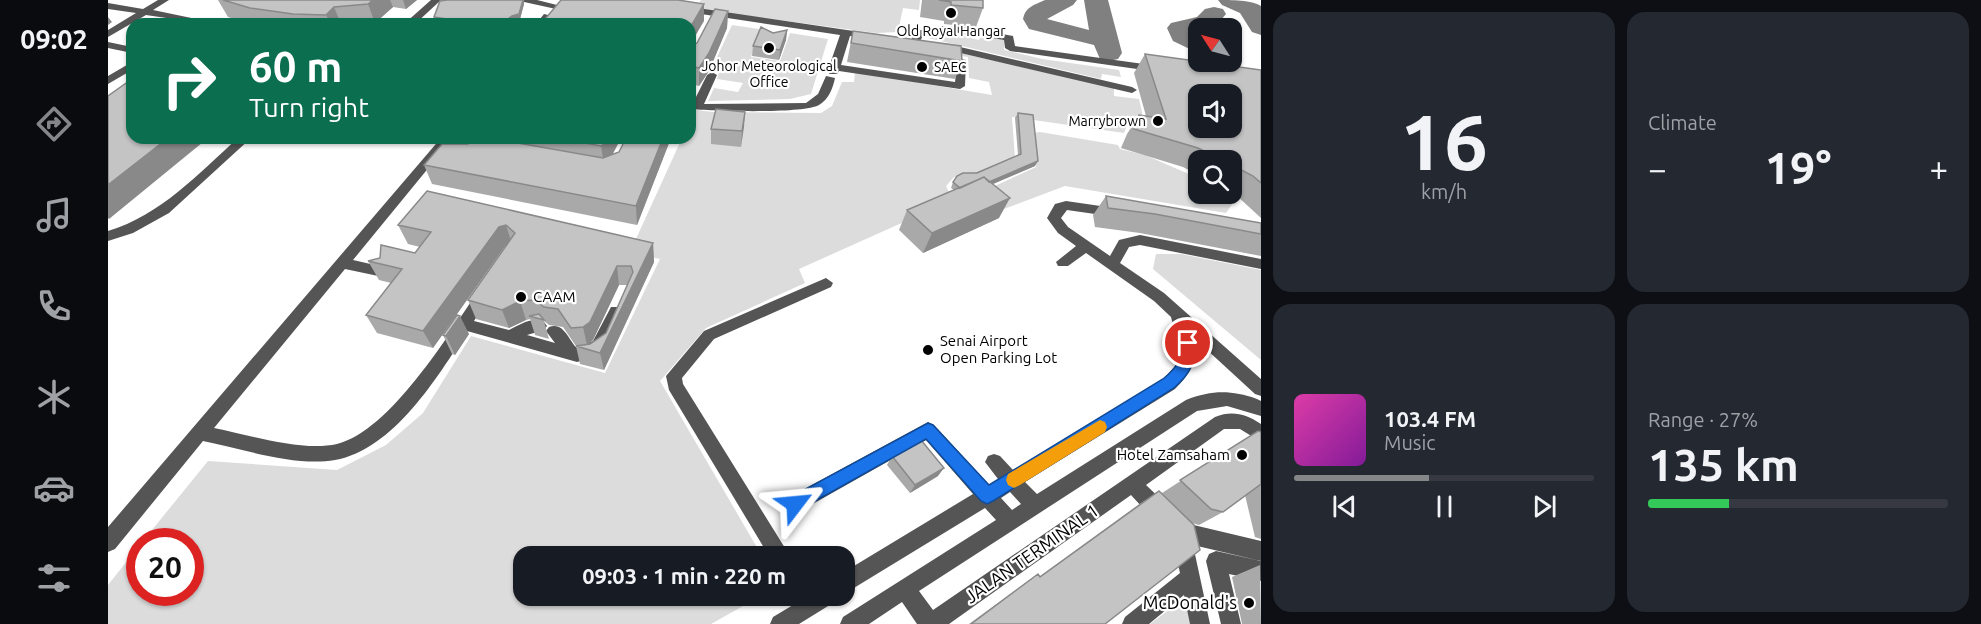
<!DOCTYPE html>
<html lang="en">
<head>
<meta charset="utf-8">
<style>
  body { margin:0; font-family:Ubuntu,sans-serif; background:#242831; color:#f1f3f6; height:100vh; display:flex; flex-direction:column; font-size:22px; white-space:nowrap }
  * { box-sizing:border-box; margin:0 }
  p { font-size:20px; color:#9ea1a6 }
  .icon { flex:none; width:33px; height:33px; fill:none; stroke:currentColor; stroke-width:2; stroke-linecap:round; stroke-linejoin:round }
  .map { position:relative; flex:1; overflow:hidden }
  .drawer { display:flex; flex-direction:column; gap:12px; padding:12px; background:#0d0f14; width:720px }
  .drawer>* { flex:none }
  .banner { position:absolute; left:18px; top:18px; width:570px; height:126px; border-radius:18px; box-shadow:0 2px 4px #0004; background:#0b6e4f; color:#fff; overflow:hidden }
  .needle { width:39px; rotate:306deg }
  .controls { position:absolute; left:1080px; top:18px; display:grid; gap:12px }
  .controls a { display:grid; place-items:center; width:54px; height:54px; border-radius:12px; background:#171b24; box-shadow:0 2px 4px #0004; font-size:30px }
  .speed { position:absolute; left:18px; top:528px; display:flex; gap:12px; font-size:30px; font-weight:700; text-align:center }
  .speed>* { display:grid; place-content:center; width:78px; height:78px; border-radius:50%; background:#171b24; box-shadow:0 2px 4px #0004; line-height:1 }
  .speed .limit { border:9px solid #d22; background:#fff; color:#111 }
  .pin { position:absolute; display:grid; place-items:center; width:51px; height:51px; color:#fff; margin:-26px; border:3px solid #fff; border-radius:50%; box-shadow:0 2px 6px #0007 }
  .me { position:absolute; width:66px; margin:-33px; rotate:61deg; stroke-linejoin:round; filter:drop-shadow(0 0 4px #0008) }
  .turn { display:flex; align-items:center; gap:21px; height:126px; padding:0 24px; font-size:27px }
  .turn .icon { width:78px; height:78px; stroke-width:2.5 }
  .turn b { display:block; font-size:42px; line-height:51px }
  .big { font-size:45px; font-weight:700; line-height:1.1 }
  .drawer .widget { flex:1; display:flex; flex-direction:column; justify-content:center; gap:9px; min-width:0; padding:0 21px; border-radius:18px; background:#242831 }
  .drawer .dial { align-items:center; gap:0 }
  .dial b { font-size:78px; line-height:1 }
  .song { display:flex; align-items:center; gap:18px }
  .cover { width:72px; height:72px; border-radius:9px; background:linear-gradient(135deg,hsl(320 70% 55%),hsl(290 70% 35%)) }
  .played { height:6px; border-radius:3px; background:linear-gradient(90deg,#858687 45%,#363941 45%) }
  .keys { display:flex; justify-content:space-around; direction:ltr }
  .heat { display:flex; justify-content:space-between; align-items:center; font-size:33px; direction:ltr }
  .charge { height:9px; border-radius:4px; background:linear-gradient(90deg,#34c759 27%,#363941 0) }
  .drawer .tiles { flex:1; display:grid; gap:12px; grid-template-columns:repeat(2,1fr) }
  .trip { position:absolute; left:405px; top:546px; width:342px; height:60px; border-radius:18px; background:#171b24; box-shadow:0 2px 4px #0004; font-weight:700; line-height:60px; text-align:center }
  main { display:flex; flex:1; min-height:0 }
  .menu { display:flex; flex-direction:column; width:108px; justify-content:space-around; align-items:center; background:#090b0e; color:#9ea1a6 }
  .menu .icon { width:42px; height:42px }
  .menu .active { color:#858687 }
  .menu b { font-size:27px; color:#f1f3f6 }
  .map>svg:first-child { display:block }
  .green { fill:#dcdcdc }
  .lines { fill:none; stroke-linecap:round; stroke-linejoin:round }
  .taxiway { fill:#808080; fill-rule:evenodd }
  .minor { fill:#555; fill-rule:evenodd }
  .wall { fill:#a9a9a9; fill-rule:evenodd }
  .shaded-wall { fill:#898989 }
  .building { fill:#c4c4c4; stroke:#898989; stroke-width:1.5; fill-rule:evenodd }
  .route { fill:#1a73e8; stroke:#114b97; stroke-width:1.5 }
  .slow { fill:#f59e0b }
  .poi-dot { fill:#000; stroke:#fff; stroke-width:2 }
  .labels { text-anchor:middle; stroke-width:4.5; stroke-linejoin:round; paint-order:stroke }
  .far-poi-label { font-size:14px; fill:#000; stroke:#fff }
  .poi-label { font-size:15px; fill:#000; stroke:#fff; text-anchor:start }
  .near-street-label { font-size:18px; fill:#000; stroke:#fff }
  .near-poi-label { font-size:18px; fill:#000; stroke:#fff; text-anchor:end }
</style>
</head>
<body>
<main>
<nav class="menu">
<b>09:02</b>
<svg class="icon active" aria-label="directions" viewBox="0 0 24 24"><path d="M12 3l9 9-9 9-9-9zM9 14v-3h6M13 9l2 2-2 2"/></svg>
<svg class="icon" aria-label="music" viewBox="0 0 24 24"><path d="M9 18V5l10-2v13"/><circle cx="6" cy="18" r="3"/><circle cx="16" cy="16" r="3"/></svg>
<svg class="icon" aria-label="phone" viewBox="0 0 24 24"><path d="M5 4h4l2 5-3 2q2 4 5 5l2-3 5 2v4C11 20 4 13 5 4z"/></svg>
<svg class="icon" aria-label="climate" viewBox="0 0 24 24"><path d="M12 3v18M4 7l16 10M4 17L20 7"/></svg>
<svg class="icon" aria-label="car" viewBox="0 0 24 24"><path d="M5 17H2v-5l4-1 3-4h7l3 4 3 1v5h-3M9 17h6M6 11h13"/><circle cx="7" cy="17" r="2"/><circle cx="17" cy="17" r="2"/></svg>
<svg class="icon" aria-label="filters" viewBox="0 0 24 24"><path d="M4 7h16M4 17h16"/><circle cx="9" cy="7" r="2"/><circle cx="15" cy="17" r="2"/></svg>
</nav>
<div class="map">
<svg width="1153" height="624" viewBox="0 0 1153 624">
  <rect width="100%" height="100%" fill="#fff"/>
  <path class="green" d="M593,0H812L811,10L795,8L790,32L768,33L588,9Z
    M624,25L658,30L651,36L643,57L672,61L682,33L720,39L703,94L682,99L600,101L606,88L630,92L635,83L609,79L611,72L603,70Z
    M830,31L863,35V38L871,40L872,36L896,39V50L934,59L1011,70L1013,77L994,74L993,79L820,38L821,34Z
    M826,47L1006,88V96L1031,99L1036,121L1021,119L1016,133L904,117L907,158L866,176L846,177L838,186L845,200L691,269L697,283L598,328L552,381L654,556H416V596H653L603,624H0V585L31,546L32,592H82V542L35,541L100,461L229,470L278,445L315,413L363,336L497,373L552,259L522,252L574,138H582V109L604,112L713,113L724,106L734,82H746L747,72L884,95L881,82L861,78L860,57L826,52Z
    M932,132L1010,145L1012,149L1037,155L1090,178V194H1117L1127,200L1118,213L957,186L896,209L874,192L928,167L926,133Z
    M1048,254H1073L1153,270V360L1045,269Z
    M1078,597L1083,624H1042Z"/>
  <g class="lines">
    <path class="taxiway" d="M937,0H969L965,5L939,19L981,30L976,0H1000L1014,53L1010,59L1001,61L992,59L986,45L921,29L915,19C917,7 926,5 937,0Z
      M1110,0C1123,0 1144,0 1153,6V35L1144,32L1132,13L1114,5Z
      M1106,7L1115,9L1118,14L1106,28H1090V32L1087,33L1090,35V53L1065,41L1059,28L1063,23L1089,17L1097,9Z"/>
    <path class="minor" d="M50,0H61L45,10L93,20L88,24H77L79,21L38,15L0,37V30L28,13L0,9V3L35,9Z
      M323,0H333L307,24H296Z
      M407,0H429L453,6L448,9Z
      M576,6L766,34L768,36L763,39L742,36L733,65L847,82L849,64L829,60L828,58L833,55L858,60L857,86L852,89L731,71L729,74H721V67L732,35L573,11V7Z
      M436,14L444,16L438,24H428Z
      M833,26L856,27L905,36L907,46L1050,66L1055,69L1050,72L902,51L897,48L896,40C870,36 842,28 815,35L811,44L802,42L808,31Z
      M0,42L24,47V53L0,48Z
      M835,43L1024,87L1029,90L1024,93L831,48V44Z
      M24,62V70L0,84V76Z
      M604,72L609,75L596,104L698,103L710,94L718,76L727,78C725,88 721,99 711,105C695,114 604,111 582,109V103H585L599,75Z
      M130,138H143L61,213L25,233L0,241V231C53,215 90,174 130,138Z
      M333,138H345L245,260L280,268L282,272L280,276L275,277L237,269L106,428C142,435 194,452 229,444C282,431 341,334 370,291L375,289L382,295L366,321L401,330C413,324 423,317 436,322L439,326L436,330L419,335L447,343L438,331L441,327C456,321 461,341 469,348L485,341L503,307H513L515,311C504,338 501,355 469,362L359,331C330,377 285,450 227,460C187,467 135,449 95,441L7,549L0,552V527Z
      M958,201L1013,209L1015,212L1008,217L959,210L953,218L960,227L1002,256L1011,240L1032,235L1153,259V269L1032,245L1021,247L1012,263L1056,293L1153,379V396L1147,394L1085,337C1091,359 1082,374 1067,389L917,482L929,494L1078,400C1104,390 1123,390 1149,399L1153,401V416L1119,406L1089,411L811,591L825,610L1107,417C1124,410 1138,414 1153,424V442L1132,429H1116L1038,485L1059,505L1061,512L1059,519L1052,521L1045,519L1023,495L841,624H809L794,602L761,624H732L735,617L888,520L877,508L736,594V572L865,494L818,440L694,510L687,513L680,510L678,504L680,498L820,422L826,425L881,485L890,479L877,462L880,456L886,454L892,456L905,470L1055,379L1069,364L1072,352L1063,317L1046,301L978,253L960,266H950L948,262L968,246L950,233L939,218L947,204ZM902,492L913,504L904,510L893,498Z
      M718,278L725,283L723,287L606,339L574,378L575,384L682,556H661L561,390L558,376L596,331Z
      M1073,522L1153,541V561L1085,545L1102,624H1082L1076,595L1041,624H1014L1017,617L1072,573L1063,532L1066,525Z
      M1108,551L1153,561V581L1121,574L1133,624H1113L1098,561L1101,554Z
      M700,596H728L725,603L691,624H662L665,617Z"/>
  </g>
  <path class="wall" d="M110,0H309L298,9L285,7L267,23L252,24H143L120,17Z
    M416,0V4L412,19L405,21L401,24H340L327,22L326,17Z
    M814,0H875V8L868,27L836,24V21L812,17Z
    M620,11L619,28L601,71L591,86L582,84V47L589,43Z
    M679,30L678,40L671,60L644,56L645,46L665,33Z
    M745,31L854,61L847,79L739,62Z
    M1037,54L1153,70V218L1128,195L1124,193V160H1090V175L1075,167L1013,148L1019,134L1031,115L1038,116L1026,73Z
    M637,112L633,147L603,144V129Z
    M910,113L927,166L885,184L891,218L815,253L791,230L799,210L846,190L843,188L845,182L910,155L907,118Z
    M347,138H371L368,142L380,139L379,138H513L505,154L511,152L518,138H563L529,225L324,184L316,165L349,144Z
    M319,191L545,243L546,262L496,370L472,364L468,346L478,345L468,346L455,327L441,325L436,321L441,339L427,335L422,319L418,320L401,328L368,319L360,300L399,245L397,246L325,348L269,333L258,315L283,283L271,280L260,261L307,253L312,247L300,244L290,225ZM511,285H520L498,333L482,344L479,345L485,340Z
    M998,196L1153,223V256L1032,233L987,227L985,215Z
    M361,334L347,355L344,354L335,335Z
    M1150,431L1153,432V539L1147,537L1137,495L1115,512L1091,525L1084,523L997,624H861L913,586L930,574L932,576L1030,505L1051,491L1054,493Z
    M784,456L830,476L802,493L779,465Z
    M1152,565L1153,624H1134L1124,577Z"/>
  <path class="shaded-wall" d="M265,0H282L285,7L267,23L260,4Z
    M295,0H309L298,9Z
    M416,0V4L412,19L405,21L401,24H393L404,16Z
    M596,4V21L582,45V28Z
    M226,7L233,24H223L218,15Z
    M620,11L619,28L601,71L591,86V68Z
    M0,17L4,22L0,25Z
    M679,30L678,40L671,60L672,50Z
    M637,112L636,127L633,147L634,131Z
    M60,138H100L1,219L0,218V185Z
    M357,138H371L361,151Z
    M501,138H513L500,162L496,165L493,146Z
    M555,138H563L529,225L528,206Z
    M930,161L927,166L854,197L857,192Z
    M902,198L891,218L815,253L824,233Z
    M398,225L404,244L397,246L325,348L315,331L391,227Z
    M545,243L546,262L496,370L492,353Z
    M509,266L511,285L485,340L479,345L475,327Z
    M412,301L418,320L401,328L394,310Z
    M352,316L361,334L347,355L338,336Z
    M836,468L830,476L802,493L807,485Z"/>
  <path class="building" d="M115,0H265L260,4L226,7L218,15L185,14L142,8Z
    M339,0H415L411,14L404,16L393,24H371L326,17L332,1Z
    M453,0H570L596,4L582,28V24H433Z
    M831,0H875V8L843,5V2Z
    M607,9L620,11L601,53L591,68L582,66V47L589,43Z
    M653,27L665,33L679,30L672,50L645,46Z
    M745,31L853,46L854,61L743,43Z
    M1037,54L1153,70V183L1145,176L1124,165V160H1114L1090,148L1026,129L1031,115L1058,119ZM1090,94H1124V128H1090Z
    M24,79V138H60L0,185V96Z
    M608,109L637,112L634,131L603,129Z
    M910,113L925,115L930,161L881,182L876,177L852,188L845,182L849,176L855,173H869L913,154Z
    M382,138L495,158L511,152L518,138H555L528,206L316,165L334,144H359Z
    M451,138H501L498,143L493,146Z
    M876,177L902,198L824,233L799,210Z
    M319,191L545,243L492,353L468,346L482,344L498,333L525,272L523,266H509L482,322L475,327L463,328L450,309L436,307L426,300L412,301L394,310L360,300L407,233L398,225L391,227L315,331L258,315L294,269L260,261L272,258L273,245L307,253L323,232L290,225Z
    M998,196L1153,223V234L1047,214L1000,208Z
    M431,314L436,320L421,316Z
    M349,315L352,316L338,336L335,335Z
    M1150,431L1153,432V484L1115,512L1103,509L1072,480Z
    M813,440L836,468L807,485L784,456Z
    M1051,491L1086,525L1092,550L997,624H863L930,574L932,577Z"/>
  <path class="route" d="M1080,337L1087,343C1087,364 1082,374 1066,388L885,501L879,504L873,501L818,439L693,509L687,512L681,509L678,504L681,498L820,423L825,425L881,485L1055,379C1070,367 1072,361 1073,343Z"/>
  <path class="slow" d="M992,420L997,422L999,427L997,432L912,485L906,488L900,485L898,480L900,474Z"/>
  <g class="poi-dot">
    <circle cx="843" cy="13" r="6"/>
    <circle cx="661" cy="48" r="6"/>
    <circle cx="814" cy="67" r="6"/>
    <circle cx="1050" cy="121" r="6"/>
    <circle cx="413" cy="297" r="6"/>
    <circle cx="820" cy="350" r="6"/>
    <circle cx="1134" cy="455" r="6"/>
    <circle cx="1141" cy="603" r="6"/>
  </g>
  <g class="labels">
    <g class="far-poi-label">
      <text x="843" y="36">Old Royal Hangar</text>
      <text x="661" y="71">Johor Meteorological<tspan x="661" dy="16">Office</tspan></text>
      <text x="826" y="72" text-anchor="start">SAEC</text>
      <text x="1038" y="126" text-anchor="end">Marrybrown</text>
    </g>
    <g class="poi-label">
      <text x="425" y="302">CAAM</text>
      <text x="832" y="346">Senai Airport<tspan x="832" dy="17">Open Parking Lot</tspan></text>
      <text x="1122" y="460" text-anchor="end">Hotel Zamsaham</text>
    </g>
    <g class="near-street-label">
      <text transform="translate(924 554) rotate(-35)" y="6">JALAN TERMINAL 1</text>
    </g>
    <g class="near-poi-label">
      <text x="1129" y="609">McDonald's</text>
    </g>
  </g>
</svg>
<div class="controls">
<a><svg class="needle" viewBox="-14 -14 28 28"><path d="M0-13l5 13h-10z" fill="#e53935"/><path d="M0 13l5-13h-10z" fill="#9ea1a6"/></svg></a>
<a><svg class="icon" aria-label="sound" viewBox="0 0 24 24"><path d="M4 9h4l5-4v14l-5-4H4zM17 9q2 3 0 6"/></svg></a>
<a><svg class="icon" aria-label="search" viewBox="0 0 24 24"><circle cx="10" cy="10" r="6"/><path d="M15 15l6 6"/></svg></a>
</div>
<div class="speed"><div class="limit">20</div></div>
<div class="pin" style="left:1080px;top:343px;background:#d93025"><svg class="icon" aria-label="arrive" viewBox="0 0 24 24"><path d="M6 21V4h12l-3 4 3 4H6"/></svg></div>
<svg class="me" style="left:687px;top:504px" viewBox="-20 -20 40 40"><path d="M0-17L14 15 0 8-14 15z" fill="#1a73e8" stroke="#fff" stroke-width="4"/></svg>
<div class="trip">09:03 · 1 min · 220 m</div>
<div class="banner">
<div class="turn"><svg class="icon" aria-label="right" viewBox="0 0 24 24"><path d="M7 20v-9h11M14 6l5 5-5 5"/></svg><div><b>60 m</b>Turn right</div></div>
</div>
</div>
<section class="drawer">
<div class="tiles">
<div class="widget dial"><b>16</b><p>km/h</p></div>
<div class="widget"><p>Climate</p>
<div class="heat"><a>−</a><b class="big">19°</b><a>+</a></div>
</div>
<div class="widget">
<div class="song"><i class="cover"></i><div><b>103.4 FM</b><p>Music</p></div></div>
<div class="played"></div>
<div class="keys"><svg class="icon" aria-label="previous" viewBox="0 0 24 24"><path d="M18 5L8 12l10 7zM5 5v14"/></svg><svg class="icon" aria-label="pause" viewBox="0 0 24 24"><path d="M8 5v14M16 5v14"/></svg><svg class="icon" aria-label="next" viewBox="0 0 24 24"><path d="M6 5l10 7-10 7zM19 5v14"/></svg></div>
</div>
<div class="widget"><p>Range · 27%</p><b class="big">135 km</b><div class="charge"></div></div>
</div>
</section>
</main>
</body>
</html>
